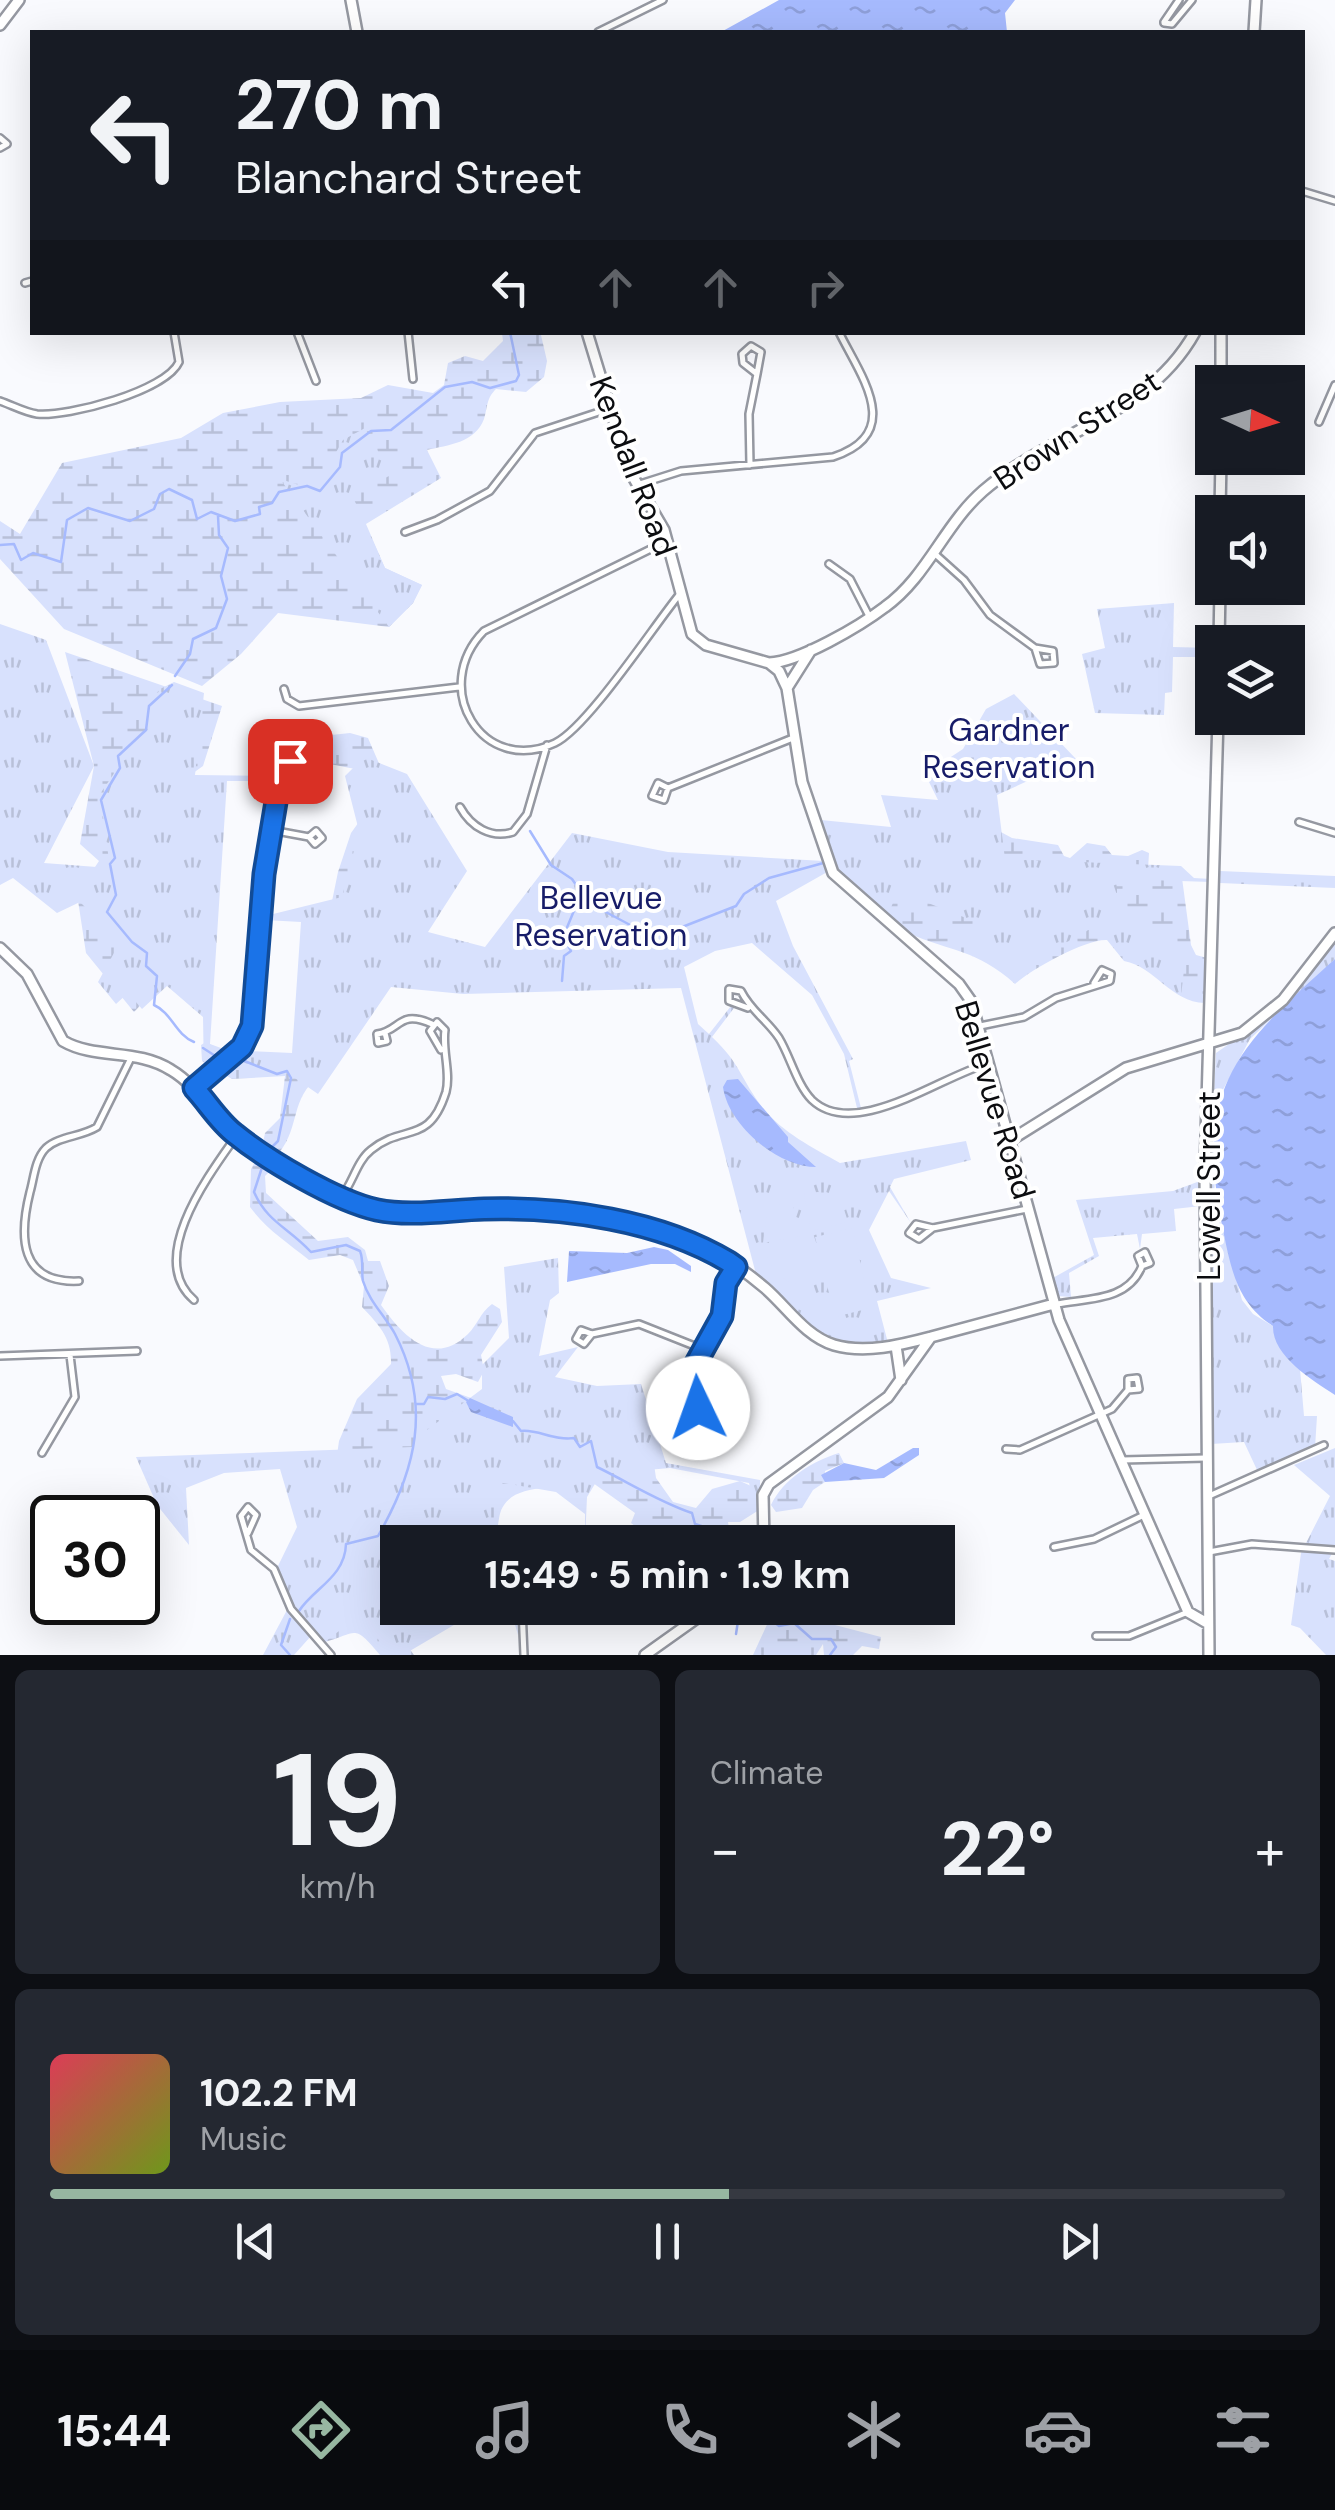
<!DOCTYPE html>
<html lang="en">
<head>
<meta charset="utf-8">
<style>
  body { margin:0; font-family:"DM Sans",sans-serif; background:#242831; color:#f1f3f6; height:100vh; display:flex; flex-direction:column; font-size:38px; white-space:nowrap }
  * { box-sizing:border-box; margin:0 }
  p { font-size:32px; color:#9ea1a6 }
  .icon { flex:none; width:55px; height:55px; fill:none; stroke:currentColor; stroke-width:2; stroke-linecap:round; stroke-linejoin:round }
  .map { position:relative; height:1655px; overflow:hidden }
  .drawer { display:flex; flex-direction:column; gap:15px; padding:15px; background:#0d0f14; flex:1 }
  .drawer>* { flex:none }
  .guide { position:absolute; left:30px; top:30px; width:1275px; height:305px; border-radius:0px; box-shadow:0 10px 40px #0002; background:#171b24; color:#f1f3f6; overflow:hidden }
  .needle { width:65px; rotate:94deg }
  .buttons { position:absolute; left:1195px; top:365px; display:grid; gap:20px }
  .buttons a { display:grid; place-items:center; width:110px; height:110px; border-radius:0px; background:#171b24; box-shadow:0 10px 40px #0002; font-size:50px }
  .speed { position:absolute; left:30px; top:1495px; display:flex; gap:20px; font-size:50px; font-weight:700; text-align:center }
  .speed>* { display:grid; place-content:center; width:130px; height:130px; border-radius:50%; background:#171b24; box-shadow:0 10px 40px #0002; line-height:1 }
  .speed .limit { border:5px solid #111; border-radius:15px; background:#fff; color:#111 }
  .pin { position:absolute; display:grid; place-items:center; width:85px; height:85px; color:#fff; margin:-42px; border-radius:20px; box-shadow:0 5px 15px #0006 }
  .me { position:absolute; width:110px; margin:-55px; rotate:357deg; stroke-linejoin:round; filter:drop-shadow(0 0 8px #0008) }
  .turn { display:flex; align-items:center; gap:35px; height:210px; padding:0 40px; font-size:45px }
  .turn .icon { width:130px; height:130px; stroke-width:2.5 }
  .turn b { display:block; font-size:70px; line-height:85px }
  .lanes { display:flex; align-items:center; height:95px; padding:0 40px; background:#0003; justify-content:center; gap:50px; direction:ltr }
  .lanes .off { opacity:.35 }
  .big { font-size:75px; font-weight:700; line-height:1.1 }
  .drawer .tile { flex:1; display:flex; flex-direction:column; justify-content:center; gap:15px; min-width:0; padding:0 35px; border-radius:15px; background:#242831 }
  .drawer .dial { align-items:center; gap:0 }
  .dial b { font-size:130px; line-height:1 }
  .song { display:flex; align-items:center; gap:30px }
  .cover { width:120px; height:120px; border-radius:15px; background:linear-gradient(135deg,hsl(350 70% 55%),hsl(80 70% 35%)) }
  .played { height:10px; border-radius:5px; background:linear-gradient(90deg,#97b7a1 55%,#363941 55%) }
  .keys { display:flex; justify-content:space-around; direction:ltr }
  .heat { display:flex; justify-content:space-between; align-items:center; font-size:55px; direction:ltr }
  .drawer .tiles { flex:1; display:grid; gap:15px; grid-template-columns:1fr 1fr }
  .tile:last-child { grid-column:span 2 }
  .trip { position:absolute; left:380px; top:1525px; width:575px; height:100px; border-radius:0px; background:#171b24; box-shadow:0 10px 40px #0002; font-weight:700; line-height:100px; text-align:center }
  .dock { display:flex; height:160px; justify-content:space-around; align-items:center; background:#090b0e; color:#9ea1a6 }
  .dock .icon { width:70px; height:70px }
  .dock .on { color:#97b7a1 }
  .dock b { font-size:45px; color:#f1f3f6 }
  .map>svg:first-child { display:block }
  .wetland { fill:url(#wetland-marsh) }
  .park { fill:url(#park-tufts) }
  .pitch { fill:#d8e1fd }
  .water { fill:url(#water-ripples) }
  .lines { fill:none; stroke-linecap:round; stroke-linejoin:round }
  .stream { stroke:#a6bafe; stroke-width:2.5 }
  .street-casing { stroke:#9598a1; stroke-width:10 }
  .secondary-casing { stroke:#9598a1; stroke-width:14 }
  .street { stroke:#fff; stroke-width:5 }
  .secondary { stroke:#fff; stroke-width:9 }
  .route-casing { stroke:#114b97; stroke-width:25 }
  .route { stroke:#1a73e8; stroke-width:18 }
  .labels { text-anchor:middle; stroke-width:8; stroke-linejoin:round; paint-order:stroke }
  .street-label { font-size:32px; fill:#0c0d10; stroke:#fff }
  .park-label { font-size:32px; fill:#171c68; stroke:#fff }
</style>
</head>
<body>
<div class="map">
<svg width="1335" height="1655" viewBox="0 0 1335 1655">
  <defs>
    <pattern id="wetland-marsh" width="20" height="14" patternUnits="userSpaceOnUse" patternTransform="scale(2.5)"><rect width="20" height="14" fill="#d8e1fd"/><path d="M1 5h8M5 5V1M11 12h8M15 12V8" fill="none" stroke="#b8c0d8"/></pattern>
    <pattern id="park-tufts" width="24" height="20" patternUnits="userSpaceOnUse" patternTransform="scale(2.5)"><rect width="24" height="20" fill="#d8e1fd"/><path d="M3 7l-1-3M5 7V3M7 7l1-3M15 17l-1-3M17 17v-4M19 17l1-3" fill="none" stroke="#b8c0d8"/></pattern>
    <pattern id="water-ripples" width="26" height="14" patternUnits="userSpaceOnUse" patternTransform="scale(2.5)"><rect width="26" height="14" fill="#a6bafe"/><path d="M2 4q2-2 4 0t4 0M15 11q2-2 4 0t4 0" fill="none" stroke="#8e9fd9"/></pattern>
  </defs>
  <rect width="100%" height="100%" fill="#f9fafe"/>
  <path class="wetland" d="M502,333L541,335L547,361L544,377L526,392L496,389C486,399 488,406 484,419C475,443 448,445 427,450L441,478L366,524L385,568L422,585L413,603L389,627L278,613L241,654L202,686L64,629L0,559V521L20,534L62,463L181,438L223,413L280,402L361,398L388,385L433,393L444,385L448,363L465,356L483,361L503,341Z
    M65,652L222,706L203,766L165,793L163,982L134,1012L86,953L77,894L99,861L80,844L94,766Z
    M350,733L368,738L381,768L320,1075C289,1100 301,1125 279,1153L263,1143L265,1133L280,1118L285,1076L232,1079L202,1061L201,1045L206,1042C235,1059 265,1059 299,1062L338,872L351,833L361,819L360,770L330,764L322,736Z
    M999,831L1012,838L1058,845L1064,856L1070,858L1087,843L1105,846L1112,855L1128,856L1142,850L1149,853L1148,870L996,860Z
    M830,856L1182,878L1191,945L1196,955L1207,958L1205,1003C1170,1002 1156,967 1124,961L1107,940C1085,939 1032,969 1015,984C976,949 951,952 908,933C887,924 839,877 830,856Z
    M259,1155L275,1166L265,1176L266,1193L318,1241L348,1237L365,1250L368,1261H380L389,1286L381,1305C403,1336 433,1368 468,1334C478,1324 480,1313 492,1304L500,1309L502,1322L481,1355L484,1371L478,1382L456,1374L441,1376L446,1389L654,1464L656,1478L673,1502L696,1508L712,1489L740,1481L762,1491L759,1510L740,1522H728L731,1542H683L680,1530L673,1526C655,1528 646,1536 631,1523L635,1513L586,1478C563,1491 519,1482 504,1505C496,1516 501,1531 491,1542H398L390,1622L414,1655H380C353,1623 358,1633 325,1642L293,1610L294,1601L335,1469L339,1441L357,1399L391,1364C392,1338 379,1325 362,1307L364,1286L353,1260L340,1255L309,1260C287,1242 267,1230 250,1207L251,1169Z
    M839,1453L844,1463L825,1471V1482L813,1490L802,1508L776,1512L771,1505C783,1479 813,1461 839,1453Z
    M789,1608H810L835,1625L881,1637L879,1649L862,1646L853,1655H824L823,1644L816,1655H753L770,1618L772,1622Z"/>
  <path class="park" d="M365,428L391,475L352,495L385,568L422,585L413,603L389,627L280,479L299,485L321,479L343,440Z
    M1225,458H1268V475H1225Z
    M1174,603L1173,647L1212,648V657H1173L1172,692L1165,693L1164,715L1095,713L1082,654L1105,648L1097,609Z
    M0,624L46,640L94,766L44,863L110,868L100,794L117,769L119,752L129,750L127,735L138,738L151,727L147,705L160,689L174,682L204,693L195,775L276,776L275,781H227L210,1044L232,1052L204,1075L203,1017L167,986L142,1009L128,993L116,1004L98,982L120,942L80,902L57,913L13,878L0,885Z
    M1014,694L1076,759L997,795L1005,859L1181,866L1194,878L1211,879V882L1117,879V901L1185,961L1181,996L1092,927C1071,945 1039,950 1013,964L1014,977L970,939L981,924L898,891L887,917L836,867L821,820L891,827L881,795L938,800L925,774L963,749L986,709Z
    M364,757L407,774L467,871L428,932L485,947L572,833L668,852L824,861L829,871L776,901L793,946L853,1059L849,1061L861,1108H857L844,1054L812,995L752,943L715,951L684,967L698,1024L709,1034L731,1006L734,1008L712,1037C741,1064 741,1080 763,1108C783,1133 812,1147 840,1163L966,1141L971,1160L894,1179L890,1187L911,1223L889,1191L869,1230L891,1278L931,1288L877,1301L888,1343L844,1344L826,1339L757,1278L681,988L463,994L391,987L318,1094L289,1074L237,1061L247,1051L292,1053L301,922L265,920V916L342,897L359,831L345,776Z
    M1220,871L1335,876V888L1220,883Z
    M1335,939V959L1250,1039L1218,1099L1214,1199L1242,1300L1253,1314L1273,1326L1278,1345L1300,1369L1304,1416H1317L1315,1448L1258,1472L1244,1442L1211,1444L1210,1178L1216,1053L1274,1013Z
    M1200,1181L1201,1206L1174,1209L1176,1231L1142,1234L1140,1249L1137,1234L1093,1238L1099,1256L1069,1273L1071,1297L1057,1296L1051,1279L1094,1255L1076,1200L1173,1191Z
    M558,1258L559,1293L550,1300L539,1356L578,1347L555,1377L597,1386L641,1384L666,1463L760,1480V1524L749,1483L670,1468L601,1474L587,1497L585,1542V1514L556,1492L497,1482L500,1503L484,1542H398V1608L517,1611L518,1635L512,1614L458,1615L459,1622L403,1655H385L375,1632L343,1628L326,1641L293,1607L278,1566L297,1527L280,1469L224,1473L186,1488L189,1545L157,1505L136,1457L412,1447L427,1430L482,1389V1365L509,1338L504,1267Z
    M1335,1448V1548L1329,1559L1335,1561V1655H1326L1300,1628L1291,1625L1301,1553L1330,1496L1294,1465Z
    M287,1610L311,1636L294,1655H263Z"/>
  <path class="pitch" d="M818,1192L843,1206L848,1222L811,1231L804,1194Z
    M791,1197L801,1236L763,1243L767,1214Z
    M853,1228L870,1308L835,1317L815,1237Z
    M803,1244L813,1284C789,1286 776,1278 767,1256Z"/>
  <path class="water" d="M779,0H1015L1005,13L1007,32H721Z
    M1335,959V1395C1312,1380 1272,1356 1273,1326C1239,1304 1232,1274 1224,1235C1193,1089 1233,1050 1335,959Z
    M738,1079L788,1137V1142L816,1167C778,1167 728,1125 723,1087L727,1080Z
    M654,1247L668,1250L691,1266V1272L675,1264H651L567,1282L569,1251L627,1253Z
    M470,1398L513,1417V1427L471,1412L466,1402Z
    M913,1448H919V1455L884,1478L825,1482L821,1475L844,1463L876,1470Z"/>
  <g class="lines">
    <path class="stream" d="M0,545L14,544L21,560L33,553L61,562L67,520L88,508L130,521L154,509L160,494L169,489L192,500L197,519L211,512L235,521L260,514L259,507L272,503L279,492L307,486L320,491L340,467L342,453L371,431L391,430L445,387L472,382L490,388L516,381L519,375L510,332
      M175,676L190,654L193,639L216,628L227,599L221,576L228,548L219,535L218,516
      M172,685L149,706L146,730L118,756L120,768L101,800L115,858L110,864L116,895L107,912L132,942L147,953L146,966L157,976L154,1005C172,1013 175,1034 194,1042
      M530,831L551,865L572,879L581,892L590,889L602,910L649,935L654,929H677L736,906L744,894L769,878L827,862
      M562,981L564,956L571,951L563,937L581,894
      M203,1048L220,1059
      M242,1060L277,1074L287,1071L291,1078L278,1141L269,1150
      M265,1158L254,1192C268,1223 288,1227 311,1252L346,1245L360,1251C364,1261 361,1271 363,1281C369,1301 385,1316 395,1334C432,1406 416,1470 378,1536L346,1544C345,1577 314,1588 299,1611
      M417,1404H424L428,1397L445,1399L457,1394L467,1400
      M513,1421L521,1431C538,1429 554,1441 574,1438L580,1447L591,1441L597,1467C628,1482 659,1502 692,1513L695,1524L711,1529L722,1542
      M774,1622L779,1626L794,1623L812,1639H831L836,1647L830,1655
      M736,1634L740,1608
      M290,1655L281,1645L290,1619"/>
    <defs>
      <path id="street" d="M1164,22L1179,0
        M1164,23L1172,24L1192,0
        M598,32L663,0
        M0,138L7,144L0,148
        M1302,191L1335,201
        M25,283L32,281
        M297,332L316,381
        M408,332L413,379
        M0,401C12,405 24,412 37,414C68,417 166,391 179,362L174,332
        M1319,422L1335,385
        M750,465L749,414L757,374L743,363L742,354L751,346L761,352L757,374
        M637,485L681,471L833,457C906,433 860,375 839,332
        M405,532L437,520L490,491L535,433L608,409
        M667,541L484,631C429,687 482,777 555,743C587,728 653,627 679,595
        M934,553L964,580L990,615L1035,648L1053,651L1054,663L1040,664L1035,648
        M829,564L850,579L869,616
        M284,689L287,699L299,706L459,687
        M668,788L664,800L652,796L658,783L668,788L793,738
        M460,807C471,827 491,839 513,832L527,814L547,745
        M1299,822L1335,833
        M271,830L309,837L315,844L322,838L316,831L309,837
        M748,1008L729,1001V989L741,991C751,1011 767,1020 779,1038C790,1056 797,1085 812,1100C855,1141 943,1075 987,1064
        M980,1026L1024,1017L1056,998L1110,981L1111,974L1102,970L1094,983
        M385,1033L387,1041L378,1043L377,1034C401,1031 398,1009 432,1024
        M195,1088L238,1051L252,1026L264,874L282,766L290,761L285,753L277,758L282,766
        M342,1196C353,1182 357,1161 371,1150C404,1123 429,1146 446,1092C451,1073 442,1050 445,1030L437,1022L430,1031L441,1050
        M933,1228L919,1239L909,1233L916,1224L933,1228L1027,1209
        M79,1281C19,1284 19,1236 30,1192C34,1178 35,1159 46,1148C59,1136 81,1137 97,1127L132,1056
        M194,1300C145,1258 211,1172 237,1135
        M1057,1304C1090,1298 1128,1301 1142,1266L1150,1263L1145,1252L1138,1256L1142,1266
        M592,1334L584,1344L576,1339L581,1330L592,1334L639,1324L702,1349
        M0,1356L137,1351
        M704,1428L714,1436L709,1445L700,1439L704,1428L691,1372L722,1318L726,1283L736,1267
        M1006,1449L1020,1450L1112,1409L1128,1390L1139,1389L1137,1378L1128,1379V1390
        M42,1453L75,1397L70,1355
        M1122,1460L1206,1458
        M1209,1496L1324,1445
        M248,1533L256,1515L248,1507L241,1516L251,1550L274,1569L291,1609L331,1655
        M523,1542V1534L530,1530L538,1534V1542
        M1054,1547L1094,1539L1144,1515
        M1209,1552L1252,1544L1335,1550
        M522,1608L524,1655
        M1096,1636H1129L1188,1612"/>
      <path id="secondary" d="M351,0L357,32
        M0,25L19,0
        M1254,32L1256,0
        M587,332L629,470L664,530L692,634L706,645L769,663L779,671L787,688L802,782L833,873L959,984L971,1001L1059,1320L1188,1612L1207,1623
        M1221,382V332
        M1220,512L1221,458
        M1219,642L1220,588
        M769,663C799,662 860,626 885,607C927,577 944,525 983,491C1053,430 1148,417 1195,332
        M787,688L811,650
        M0,948L27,974L63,1041C96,1060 137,1048 171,1070C198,1086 211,1114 235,1134C267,1160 313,1185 352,1202C400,1222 452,1207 502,1209C559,1211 619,1219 674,1235C706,1244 739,1266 765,1288C787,1307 805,1336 834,1345C865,1354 901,1345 931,1337
        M1009,1141L1126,1068L1242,1033L1283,1000L1335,933
        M896,1346L901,1380
        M764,1542L763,1495L769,1484L888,1397L931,1337L1054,1304
        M645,1655L711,1608
        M1209,1655L1205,1172L1218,718"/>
    </defs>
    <use href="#street" class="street-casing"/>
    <use href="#secondary" class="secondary-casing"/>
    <use href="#street" class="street"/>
    <use href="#secondary" class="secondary"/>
  </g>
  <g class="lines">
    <defs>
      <path id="route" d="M290,761L282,766L264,874L252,1026L242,1047L194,1088C208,1103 219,1122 235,1134C267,1160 336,1201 377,1210C411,1217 449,1210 484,1209C564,1207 659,1220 729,1262L736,1267L726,1283L722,1316L691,1372L698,1408"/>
    </defs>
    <use href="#route" class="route-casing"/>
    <use href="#route" class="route"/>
  </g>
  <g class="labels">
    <g class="street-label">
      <text transform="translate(1077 430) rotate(-33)" y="11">Brown Street</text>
      <text transform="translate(633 466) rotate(69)" y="11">Kendall Road</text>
      <text transform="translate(995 1100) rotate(73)" y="11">Bellevue Road</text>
      <text transform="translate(1209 1186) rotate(-90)" y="11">Lowell Street</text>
    </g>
    <g class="park-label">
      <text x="1009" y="741">Gardner<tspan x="1009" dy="37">Reservation</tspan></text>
      <text x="601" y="909">Bellevue<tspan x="601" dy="37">Reservation</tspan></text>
    </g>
  </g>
</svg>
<div class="buttons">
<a><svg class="needle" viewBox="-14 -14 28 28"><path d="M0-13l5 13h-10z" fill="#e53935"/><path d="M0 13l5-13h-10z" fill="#9ea1a6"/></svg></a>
<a><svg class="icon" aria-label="sound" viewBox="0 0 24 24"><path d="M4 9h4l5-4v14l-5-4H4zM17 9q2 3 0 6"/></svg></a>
<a><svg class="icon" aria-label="layers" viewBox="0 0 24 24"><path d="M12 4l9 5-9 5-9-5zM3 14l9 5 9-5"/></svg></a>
</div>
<div class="speed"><div class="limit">30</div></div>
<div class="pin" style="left:290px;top:761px;background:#d93025"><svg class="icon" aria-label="arrive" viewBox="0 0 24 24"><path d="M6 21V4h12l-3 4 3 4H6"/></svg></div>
<svg class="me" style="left:698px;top:1408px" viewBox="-20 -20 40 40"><circle r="19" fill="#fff"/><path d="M0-13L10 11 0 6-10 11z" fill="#1a73e8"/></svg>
<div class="trip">15:49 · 5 min · 1.9 km</div>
<div class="guide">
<div class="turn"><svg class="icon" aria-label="left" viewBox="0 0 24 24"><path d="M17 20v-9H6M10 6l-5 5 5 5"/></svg><div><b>270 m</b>Blanchard Street</div></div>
<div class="lanes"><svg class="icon" aria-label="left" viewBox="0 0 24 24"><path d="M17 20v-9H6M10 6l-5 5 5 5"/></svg><svg class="icon off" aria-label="ahead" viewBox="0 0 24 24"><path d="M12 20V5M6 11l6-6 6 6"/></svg><svg class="icon off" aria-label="ahead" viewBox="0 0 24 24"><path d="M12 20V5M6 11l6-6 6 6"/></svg><svg class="icon off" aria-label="right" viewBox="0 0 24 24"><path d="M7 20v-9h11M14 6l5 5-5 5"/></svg></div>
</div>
</div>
<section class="drawer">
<div class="tiles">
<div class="tile dial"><b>19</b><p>km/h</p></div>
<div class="tile"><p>Climate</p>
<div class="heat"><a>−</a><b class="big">22°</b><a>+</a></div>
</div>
<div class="tile">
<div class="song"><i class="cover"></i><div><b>102.2 FM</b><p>Music</p></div></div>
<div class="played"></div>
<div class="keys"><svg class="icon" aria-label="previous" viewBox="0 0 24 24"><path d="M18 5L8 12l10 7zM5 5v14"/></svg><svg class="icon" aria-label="pause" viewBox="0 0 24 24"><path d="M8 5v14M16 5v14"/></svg><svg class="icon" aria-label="next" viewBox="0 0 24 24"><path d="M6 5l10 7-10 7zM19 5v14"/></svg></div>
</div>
</div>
</section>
<nav class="dock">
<b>15:44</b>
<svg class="icon on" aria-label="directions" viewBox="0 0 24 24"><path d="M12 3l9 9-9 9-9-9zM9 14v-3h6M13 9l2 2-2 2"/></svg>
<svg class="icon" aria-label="music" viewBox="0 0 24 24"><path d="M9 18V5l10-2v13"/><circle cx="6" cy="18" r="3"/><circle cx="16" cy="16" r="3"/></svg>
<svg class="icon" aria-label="phone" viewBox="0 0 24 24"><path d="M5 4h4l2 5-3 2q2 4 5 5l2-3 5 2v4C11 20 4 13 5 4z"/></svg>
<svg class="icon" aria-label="climate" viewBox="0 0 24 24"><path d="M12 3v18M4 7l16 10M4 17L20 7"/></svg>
<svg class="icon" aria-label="car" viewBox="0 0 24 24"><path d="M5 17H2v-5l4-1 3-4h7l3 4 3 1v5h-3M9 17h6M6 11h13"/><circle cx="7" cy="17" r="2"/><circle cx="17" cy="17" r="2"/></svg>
<svg class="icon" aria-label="filters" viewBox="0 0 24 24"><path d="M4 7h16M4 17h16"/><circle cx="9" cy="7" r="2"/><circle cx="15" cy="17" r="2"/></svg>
</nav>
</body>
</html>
